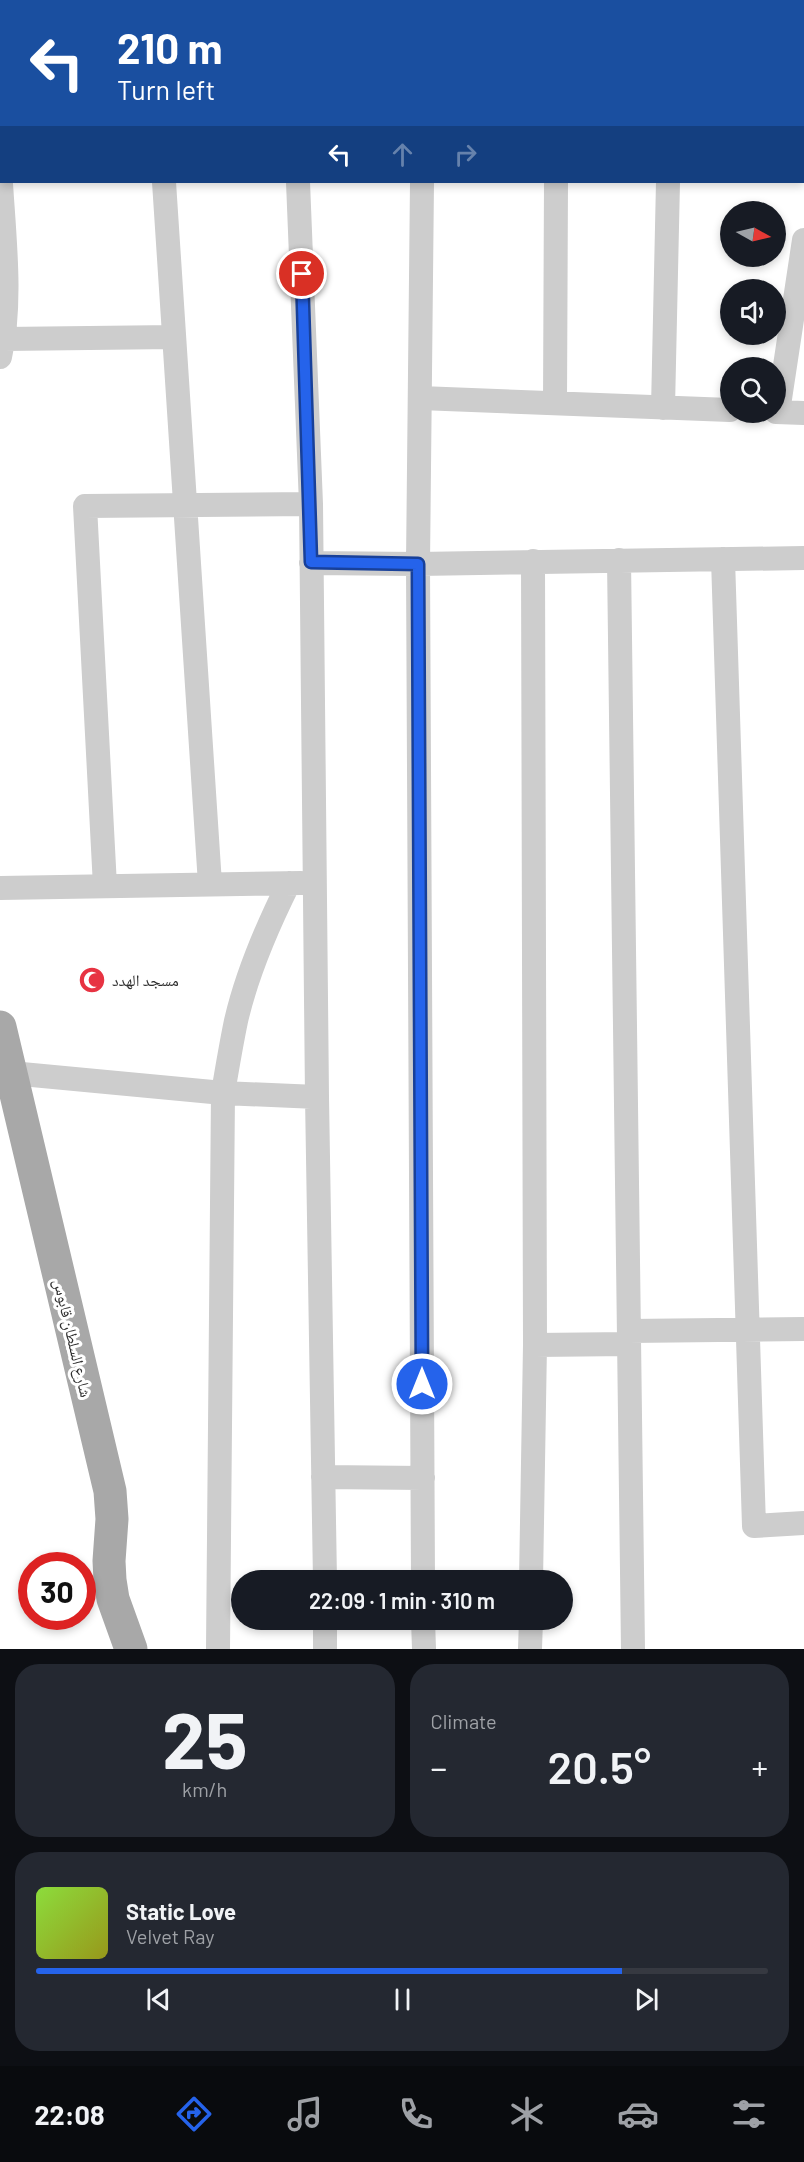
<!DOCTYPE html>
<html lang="en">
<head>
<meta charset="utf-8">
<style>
  body { margin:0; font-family:Barlow,"Noto Naskh Arabic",sans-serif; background:#242831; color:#f1f3f6; height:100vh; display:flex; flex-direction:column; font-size:22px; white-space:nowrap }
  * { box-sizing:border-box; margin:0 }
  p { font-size:20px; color:#9ea1a6 }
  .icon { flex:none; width:33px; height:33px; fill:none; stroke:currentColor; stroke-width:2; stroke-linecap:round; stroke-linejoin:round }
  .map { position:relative; height:1649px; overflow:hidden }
  .sheet { display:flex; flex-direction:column; gap:15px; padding:15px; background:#0d0f14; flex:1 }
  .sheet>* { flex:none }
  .banner { position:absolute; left:0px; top:0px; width:804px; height:183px; box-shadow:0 3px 9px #0003; background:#1a4fa0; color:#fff; overflow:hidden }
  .needle { width:39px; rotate:98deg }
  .buttons { position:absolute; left:720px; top:201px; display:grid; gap:12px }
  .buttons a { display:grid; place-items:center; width:66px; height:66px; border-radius:50%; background:#171b24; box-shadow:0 3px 9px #0003; font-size:30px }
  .speed { position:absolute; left:18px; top:1552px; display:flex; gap:12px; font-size:30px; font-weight:700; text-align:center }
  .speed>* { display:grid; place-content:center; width:78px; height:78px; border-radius:50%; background:#171b24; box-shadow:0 3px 9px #0003; line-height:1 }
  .speed .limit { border:9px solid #d22; background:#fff; color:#111 }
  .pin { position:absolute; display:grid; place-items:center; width:51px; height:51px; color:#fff; margin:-26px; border:3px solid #fff; border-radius:50%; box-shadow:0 2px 6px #0007 }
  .me { position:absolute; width:66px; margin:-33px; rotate:0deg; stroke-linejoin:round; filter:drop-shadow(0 0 4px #0008) }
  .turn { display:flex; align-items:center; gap:21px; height:126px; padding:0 18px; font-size:27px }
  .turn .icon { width:78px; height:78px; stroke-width:2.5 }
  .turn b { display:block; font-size:42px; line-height:51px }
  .lanes { display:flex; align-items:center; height:57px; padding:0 18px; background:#0003; justify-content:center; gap:30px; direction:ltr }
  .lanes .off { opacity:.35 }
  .big { font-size:45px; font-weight:600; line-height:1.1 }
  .sheet .widget { flex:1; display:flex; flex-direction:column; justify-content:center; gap:9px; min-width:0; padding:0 21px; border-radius:24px; background:#242831 }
  .sheet .dial { align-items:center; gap:0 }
  .dial b { font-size:78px; line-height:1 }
  .song { display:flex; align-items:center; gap:18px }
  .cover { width:72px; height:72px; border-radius:9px; background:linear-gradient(135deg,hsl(90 70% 55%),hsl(60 70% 35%)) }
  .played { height:6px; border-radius:3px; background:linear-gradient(90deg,#2563eb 80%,#363941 80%) }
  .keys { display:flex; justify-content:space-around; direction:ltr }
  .heat { display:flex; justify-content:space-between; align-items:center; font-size:33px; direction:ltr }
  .sheet .tiles { flex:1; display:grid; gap:15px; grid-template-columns:1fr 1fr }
  .widget:last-child { grid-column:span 2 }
  .trip { position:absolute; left:231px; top:1570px; width:342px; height:60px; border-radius:30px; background:#171b24; box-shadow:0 3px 9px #0003; font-weight:600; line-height:60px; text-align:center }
  .tabs { display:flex; height:96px; justify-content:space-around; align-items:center; background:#090b0e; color:#9ea1a6 }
  .tabs .icon { width:42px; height:42px }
  .tabs .current { color:#2563eb }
  .tabs b { font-size:27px; color:#f1f3f6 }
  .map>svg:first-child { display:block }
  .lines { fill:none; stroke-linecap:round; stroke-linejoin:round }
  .street { stroke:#cdcdcd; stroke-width:24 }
  .primary { stroke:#a8a8a8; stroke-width:33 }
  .route-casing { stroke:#184099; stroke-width:15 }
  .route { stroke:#2563eb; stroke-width:10 }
  .labels { text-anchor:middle; stroke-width:6; stroke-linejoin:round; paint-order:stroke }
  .poi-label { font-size:16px; fill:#303030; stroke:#fff; text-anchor:start }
  .street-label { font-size:16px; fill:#303030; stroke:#fff }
</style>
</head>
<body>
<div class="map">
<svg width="804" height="1649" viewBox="0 0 804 1649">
  <rect width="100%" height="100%" fill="#fff"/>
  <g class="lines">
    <path class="street" d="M27,0V2
      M152,0V2
      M292,0V2
      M423,2V0
      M556,2V0
      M672,2V0
      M0,167C3,227 13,299 0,357
      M164,182L210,884
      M298,182L311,504L317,1097L325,1581
      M422,182L418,564L423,1581
      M4,339L174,337
      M420,398L730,410
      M555,403L556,182
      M663,408L668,182
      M776,412L804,413
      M778,412L804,240
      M723,559L754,1526L804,1523
      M619,560L633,1649
      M311,563L418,564L804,558
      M105,886L85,506L311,504
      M0,888L301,883
      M11,1073L223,1093L317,1097
      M629,1331L804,1329
      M535,1345L629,1344
      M323,1477L423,1478
      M531,1581L535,1345L533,561
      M325,1620V1649
      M423,1620L424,1649
      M218,1649L223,1093C227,1069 231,1045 236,1021C247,973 267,927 289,883
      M530,1649L531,1620"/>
    <path class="primary" d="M0,1027L110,1491L112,1519L109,1561L110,1580L113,1599L131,1649"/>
  </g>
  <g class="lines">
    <defs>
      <path id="route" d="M302,274L311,562L418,564L422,1384"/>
    </defs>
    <use href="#route" class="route-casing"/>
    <use href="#route" class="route"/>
  </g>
  <defs>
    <symbol id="mosque-disc" viewBox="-11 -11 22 22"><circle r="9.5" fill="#e73342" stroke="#fff"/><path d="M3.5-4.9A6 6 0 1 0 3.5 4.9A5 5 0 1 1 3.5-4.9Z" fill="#fff"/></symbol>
  </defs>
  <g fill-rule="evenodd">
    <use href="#mosque-disc" x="77" y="965" width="30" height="30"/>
  </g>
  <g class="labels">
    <g class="poi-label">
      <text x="112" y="986">مسجد الهدد</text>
    </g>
    <g class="street-label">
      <text transform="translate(73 1338) rotate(77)" y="6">شارع السلطان قابوس</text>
    </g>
  </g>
</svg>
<div class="buttons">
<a><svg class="needle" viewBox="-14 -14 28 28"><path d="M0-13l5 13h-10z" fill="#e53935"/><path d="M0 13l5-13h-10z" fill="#9ea1a6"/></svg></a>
<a><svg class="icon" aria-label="sound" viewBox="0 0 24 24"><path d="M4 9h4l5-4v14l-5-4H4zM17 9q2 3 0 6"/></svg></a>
<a><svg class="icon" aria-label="search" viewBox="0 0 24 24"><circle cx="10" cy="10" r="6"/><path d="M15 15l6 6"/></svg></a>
</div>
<div class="speed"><div class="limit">30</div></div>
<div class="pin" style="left:302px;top:274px;background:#d93025"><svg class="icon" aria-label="arrive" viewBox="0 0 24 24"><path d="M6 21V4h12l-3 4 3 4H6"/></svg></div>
<svg class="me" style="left:422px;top:1384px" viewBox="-20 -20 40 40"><circle r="17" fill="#2563eb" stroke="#fff" stroke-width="3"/><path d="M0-11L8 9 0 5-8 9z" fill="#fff"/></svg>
<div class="trip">22:09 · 1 min · 310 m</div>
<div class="banner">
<div class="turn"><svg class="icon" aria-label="left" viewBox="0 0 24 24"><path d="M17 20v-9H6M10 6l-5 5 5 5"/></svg><div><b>210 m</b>Turn left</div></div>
<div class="lanes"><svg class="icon" aria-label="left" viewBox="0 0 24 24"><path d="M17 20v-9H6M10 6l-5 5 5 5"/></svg><svg class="icon off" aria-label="ahead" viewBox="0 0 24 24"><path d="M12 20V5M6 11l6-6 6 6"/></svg><svg class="icon off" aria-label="right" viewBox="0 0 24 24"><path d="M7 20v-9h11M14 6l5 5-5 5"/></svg></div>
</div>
</div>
<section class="sheet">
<div class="tiles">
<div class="widget dial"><b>25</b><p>km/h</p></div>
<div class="widget"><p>Climate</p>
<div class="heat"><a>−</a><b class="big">20.5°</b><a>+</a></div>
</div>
<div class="widget">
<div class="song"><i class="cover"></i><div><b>Static Love</b><p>Velvet Ray</p></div></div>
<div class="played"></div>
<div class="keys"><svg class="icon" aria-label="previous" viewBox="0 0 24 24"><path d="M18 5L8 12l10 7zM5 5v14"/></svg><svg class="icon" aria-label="pause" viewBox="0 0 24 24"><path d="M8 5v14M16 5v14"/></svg><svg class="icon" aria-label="next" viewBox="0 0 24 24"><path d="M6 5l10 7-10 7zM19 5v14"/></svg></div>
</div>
</div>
</section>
<nav class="tabs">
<b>22:08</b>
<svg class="icon current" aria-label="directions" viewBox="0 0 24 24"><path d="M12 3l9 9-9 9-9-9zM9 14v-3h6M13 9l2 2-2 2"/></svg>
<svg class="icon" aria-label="music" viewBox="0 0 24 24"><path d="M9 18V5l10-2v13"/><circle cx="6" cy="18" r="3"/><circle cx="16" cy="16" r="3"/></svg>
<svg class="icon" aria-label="phone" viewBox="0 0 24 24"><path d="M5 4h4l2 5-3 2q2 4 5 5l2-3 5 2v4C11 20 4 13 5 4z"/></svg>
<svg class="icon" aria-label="climate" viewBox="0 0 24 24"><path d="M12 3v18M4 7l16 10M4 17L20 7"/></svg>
<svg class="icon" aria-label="car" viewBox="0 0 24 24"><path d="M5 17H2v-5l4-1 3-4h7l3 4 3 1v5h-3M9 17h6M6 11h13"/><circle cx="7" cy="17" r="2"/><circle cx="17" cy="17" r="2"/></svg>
<svg class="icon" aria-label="filters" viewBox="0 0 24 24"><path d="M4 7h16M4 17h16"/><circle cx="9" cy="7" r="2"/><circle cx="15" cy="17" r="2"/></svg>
</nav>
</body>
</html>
